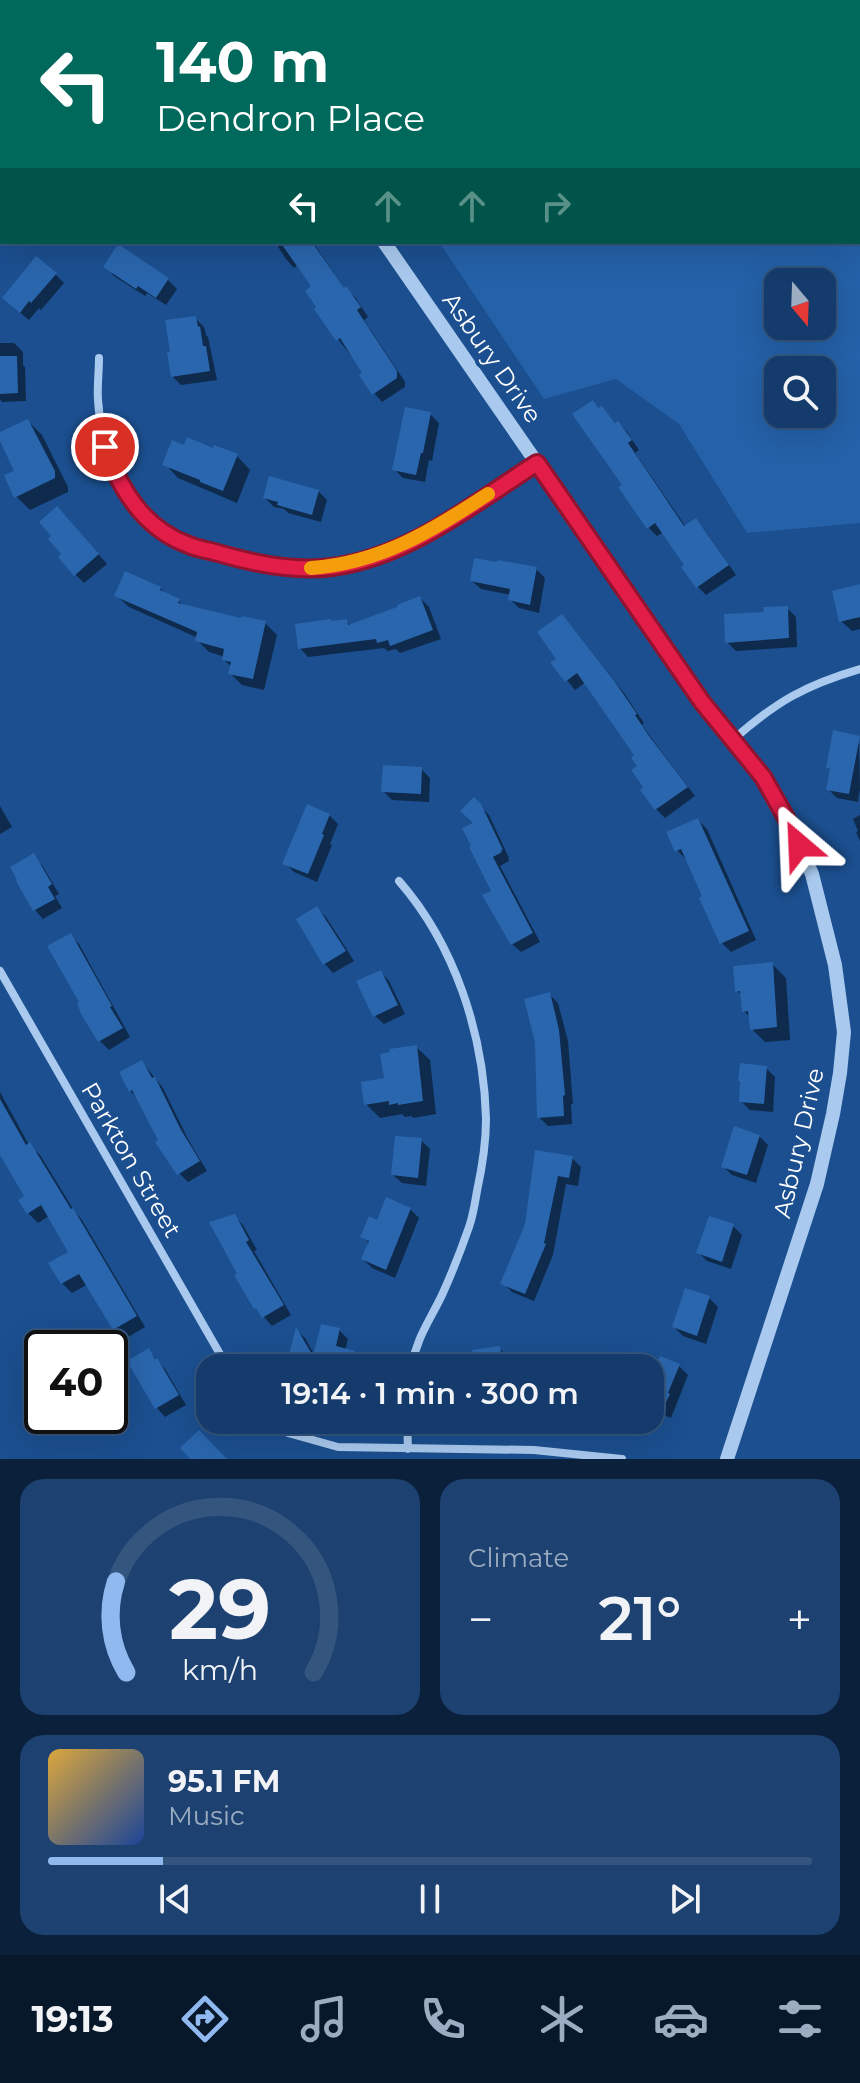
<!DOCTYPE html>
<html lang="en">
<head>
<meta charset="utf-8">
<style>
  body { margin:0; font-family:Montserrat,sans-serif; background:#1d4271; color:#f1f3f6; height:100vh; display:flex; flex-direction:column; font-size:30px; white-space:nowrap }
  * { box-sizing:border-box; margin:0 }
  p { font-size:26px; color:#9dadc1 }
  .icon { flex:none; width:44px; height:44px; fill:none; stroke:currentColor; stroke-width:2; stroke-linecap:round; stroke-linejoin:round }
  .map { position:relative; height:1459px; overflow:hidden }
  .drawer { display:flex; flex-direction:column; gap:20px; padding:20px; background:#0b203b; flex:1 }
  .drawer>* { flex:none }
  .banner { position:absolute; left:0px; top:0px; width:860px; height:244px; box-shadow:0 8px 32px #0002,0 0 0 2px #33557e; background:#00695c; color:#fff; overflow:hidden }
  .needle { width:52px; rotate:161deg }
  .tools { position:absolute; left:764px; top:268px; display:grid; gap:16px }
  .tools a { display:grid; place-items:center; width:72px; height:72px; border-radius:16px; background:#143b6b; box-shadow:0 8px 32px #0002,0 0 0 2px #33557e; font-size:40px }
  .speed { position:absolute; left:24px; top:1330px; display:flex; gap:16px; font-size:40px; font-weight:700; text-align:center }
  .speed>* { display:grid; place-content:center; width:104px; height:104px; border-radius:50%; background:#143b6b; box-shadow:0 8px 32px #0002,0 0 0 2px #33557e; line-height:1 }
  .speed .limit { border:4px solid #111; border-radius:12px; background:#fff; color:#111 }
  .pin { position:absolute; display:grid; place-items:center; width:68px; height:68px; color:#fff; margin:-34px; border:4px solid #fff; border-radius:50%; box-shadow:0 2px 8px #0007 }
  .me { position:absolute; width:88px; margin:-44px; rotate:334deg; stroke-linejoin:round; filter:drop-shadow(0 0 6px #0008) }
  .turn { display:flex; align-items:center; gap:28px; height:168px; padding:0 24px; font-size:36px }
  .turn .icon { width:104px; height:104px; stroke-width:2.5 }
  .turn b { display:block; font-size:56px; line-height:68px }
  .lanes { display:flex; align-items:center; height:76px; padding:0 24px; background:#0003; justify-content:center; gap:40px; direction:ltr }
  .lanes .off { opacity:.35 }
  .big { font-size:60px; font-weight:600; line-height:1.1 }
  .drawer .card { flex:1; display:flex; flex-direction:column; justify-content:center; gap:12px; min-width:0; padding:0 28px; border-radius:24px; background:#1d4271 }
  .drawer .dial { align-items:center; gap:0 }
  .dial svg { height:208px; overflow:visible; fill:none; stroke:#33557e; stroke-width:7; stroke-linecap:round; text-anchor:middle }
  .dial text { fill:#f1f3f6; stroke:none }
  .song { display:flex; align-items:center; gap:24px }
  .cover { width:96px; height:96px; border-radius:12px; background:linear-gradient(135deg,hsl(40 70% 55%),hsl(220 70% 35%)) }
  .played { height:8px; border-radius:4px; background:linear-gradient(90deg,#90b9f0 15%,#33557e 15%) }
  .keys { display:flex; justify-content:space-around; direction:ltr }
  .heat { display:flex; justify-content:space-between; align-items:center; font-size:44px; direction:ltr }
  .drawer .tiles { flex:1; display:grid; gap:20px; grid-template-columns:1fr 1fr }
  .card:last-child { grid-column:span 2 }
  .trip { position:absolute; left:196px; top:1354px; width:468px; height:80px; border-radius:24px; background:#143b6b; box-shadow:0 8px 32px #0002,0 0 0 2px #33557e; font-weight:600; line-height:80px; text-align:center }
  .dock { display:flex; height:128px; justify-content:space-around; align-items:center; background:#08182b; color:#9dadc1 }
  .dock .icon { width:56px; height:56px }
  .dock .current { color:#90b9f0 }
  .dock b { font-size:36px; color:#f1f3f6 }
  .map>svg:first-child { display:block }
  .green { fill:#2461a8; fill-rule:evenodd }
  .shadow { fill:#0007 }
  .building { fill:#2a66ad }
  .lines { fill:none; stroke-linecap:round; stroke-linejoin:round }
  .minor { stroke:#a9c9ee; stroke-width:8 }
  .tertiary { stroke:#a9c9ee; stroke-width:14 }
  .route-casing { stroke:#92132f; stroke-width:20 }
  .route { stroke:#e11d48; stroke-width:14 }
  .slow { stroke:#f59e0b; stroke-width:14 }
  .labels { text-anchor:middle; stroke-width:8; stroke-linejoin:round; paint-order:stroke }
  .street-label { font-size:24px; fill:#fff; stroke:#1b4f8f }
</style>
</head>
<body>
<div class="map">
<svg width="860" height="1459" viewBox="0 0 860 1459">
  <rect width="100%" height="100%" fill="#1b4f8f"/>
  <path class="green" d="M659,0H860V523L747,533L679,424L616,379L544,399L439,242H858V2H658ZM778,282H822V326H778ZM778,370H822V414H778Z"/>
  <path class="shadow" d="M457,0H512V2H457Z
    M275,242H313L345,290L355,297L368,317L364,320L405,382V387L382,402L374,393L365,373L338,339L314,287L298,265L294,268L286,259Z
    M119,247L168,280L177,289L166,305L147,293L145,296L114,276L106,267Z
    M55,274L64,283L41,310L39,308L29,320L13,307Z
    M195,318L204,327L206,335L208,337L217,380L181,385L172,376Z
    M0,343H14L23,352V365L25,367L26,401L2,402L0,399Z
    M602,408L616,424L618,423L627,432L639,450L635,453L686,527L696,520L704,529L736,575L706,595L697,586L687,566L664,532L657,536L648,527L625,485L600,410Z
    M430,414L439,423L432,461L429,460L425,482L403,478L394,469Z
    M28,421L42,435L68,487V492L30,510L16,496L17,472L0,436V434Z
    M237,456L250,470L237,503L178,478L165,464Z
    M318,491L327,500L321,522L288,513L284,509L274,507L265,498Z
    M66,517L107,564L84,583L75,574Z
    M536,569L545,578L539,613L519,608L510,599L511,595L481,589L472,581Z
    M860,586V629L852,631L841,621Z
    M160,588L168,596L178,600L184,607L265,623L277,635L264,690L242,685L230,673L232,667L224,660L225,657L209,652L197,640L198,638L129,607L117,596Z
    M420,598L429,607L441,639L400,653L396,649L388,651L384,648L308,657L300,648L346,621L351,626Z
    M787,608L796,617L797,647L736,651L727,642L766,614Z
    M571,626L624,693L644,723L642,725L658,747L695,796L665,818L656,809L646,788L637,756L586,682L575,690L553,663L559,659Z
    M859,737L860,789L858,802L837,798L828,789L831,771L828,768Z
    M421,769L430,778L429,802L392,800L383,791Z
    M474,800L489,815L509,858H508L509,861L500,866L540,942L521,952L512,944L494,892L476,824Z
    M0,806L12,827L0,834Z
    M329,815L338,824L330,844L332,845L317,882L294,872L285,863Z
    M860,815V841L856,832L858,831L853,819Z
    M698,820L707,829L756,940L731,952L722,943L705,897L687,858L686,859L677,850Z
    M33,856L42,865L59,894L55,896L62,908L43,919L35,910Z
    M317,909L326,917L354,961L333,973L325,964L299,919Z
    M70,935L79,944L130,1037L109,1050L100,1041L83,1013Z
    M772,964L786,978L790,1040L765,1042L752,1029L751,1018L744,1011L742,995L737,991Z
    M381,972L389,981L405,1014L384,1024L375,1016Z
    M549,994L558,1003L568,1041L573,1104H571L572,1124L548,1126L539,1117Z
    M416,1047L430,1060L436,1114L413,1118L412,1116L405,1117L402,1114L380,1118L366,1104Z
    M142,1062L163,1088L189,1141L207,1171L188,1182L179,1173L140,1100L130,1091Z
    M766,1068L775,1077L773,1112L750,1110L741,1101Z
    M0,1092L29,1145L40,1155L75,1212L82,1220L145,1327L125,1339L115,1329L88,1284L72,1293L62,1283L70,1253L49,1216L38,1223L28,1213L27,1197L0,1148Z
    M759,1136L768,1145L756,1183L732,1175L723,1166Z
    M421,1140L430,1149L426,1186L402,1183L393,1175Z
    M536,1152L572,1158L581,1167L578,1186L566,1184L553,1255L534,1301L512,1292L503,1283L527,1224Z
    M410,1209L419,1218L395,1278L372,1268L363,1259L370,1244L363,1237L378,1222Z
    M234,1216L243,1225L257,1250L254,1251L291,1315L272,1326L256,1308L240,1274Z
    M710,1218L733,1226L742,1235L731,1269L707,1261L699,1253Z
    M709,1298L718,1307L706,1344L683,1336L674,1327Z
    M339,1330L348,1339L345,1351L354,1353L363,1362L361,1368H303L299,1367L290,1358L297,1331L305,1338L315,1356Z
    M499,1348L508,1357L509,1368H477Z
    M149,1351L165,1369L186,1405L165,1417L157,1408Z
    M679,1366L688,1375L671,1418L650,1409V1371Z"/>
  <path class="building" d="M280,242H312L344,288L346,286L361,307L357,310L397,371V378L372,395L359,375L362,373L340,338L336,341L314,309L316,307L305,291L311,286Z
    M118,244L169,278L156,298L138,286L136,289L103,267Z
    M36,256L57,273L31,303L29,301L20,313L2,298Z
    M196,316L198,327L200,326L203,346H206L210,371L171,377L167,352H170L165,320Z
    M0,356H17L18,393L0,394Z
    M593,400L598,408L602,406L615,423L618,421L632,440L628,443L684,526L696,518L729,565L696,588L681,567L684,565L655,523L647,529L618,487L622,485L572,414Z
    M405,407L431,412L423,453H421L416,475L392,470Z
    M28,419L55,471V478L14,498L4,475L14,471L0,441V432Z
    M187,437L213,448L214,445L238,454L223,491L200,482V480L162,465L172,440L184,445Z
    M269,476L319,490L312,515L277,505L278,502L263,498Z
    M57,506L99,554L74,576L58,557L61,554L48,539L51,536L39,522Z
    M474,558L497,562L498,560L537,567L530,605L508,600L510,589L470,581Z
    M125,571L161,587L160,590L180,599L178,603L241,618L242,616L266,621L253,679L228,674L231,662L222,660L224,649L195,641L197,632L114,596Z
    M860,584V617L839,622L832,591Z
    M420,596L433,630L390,646L388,640L377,643L376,639L298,649L295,624L331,619V621L347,619L348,625L397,607V605Z
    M788,606L789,638L725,643L724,614L764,612L763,607Z
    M562,614L615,682L637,714L635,715L649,736L688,787L655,810L640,790L643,787L631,770L637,766L631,758L634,755L577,673L565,682L550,662L556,659L537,632Z
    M833,730L860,736L849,794L826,790L830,769L826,768Z
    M383,765L422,767L421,794L381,792Z
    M474,797L481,804L503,850H501L502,852L493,857L533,933L511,945L482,895L491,891L469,847L471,846L462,828L473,823L460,811Z
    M307,804L330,814L322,834L324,835L308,874L282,864Z
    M698,818L749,931L720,944L699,898L702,896L681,849L675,852L666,832Z
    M34,853L52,884L48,887L55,899L33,911L16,881L17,880L10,867Z
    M317,906L346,951L323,965L296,919Z
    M71,933L112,1006L110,1007L123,1028L98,1042L81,1014L77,1003L79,1002L47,946Z
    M773,962L777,1027L750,1030L748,1011L742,1012L740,991L735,992L733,966Z
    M381,970L398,1005L373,1017L356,981Z
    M550,992L559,1030L565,1095L563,1096L564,1116L537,1118L535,1042L524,999Z
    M417,1045L423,1101L398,1105V1103L389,1105V1101L364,1105L361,1082L384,1078L380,1054L390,1052L389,1049Z
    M142,1060L152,1078L155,1077L181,1130L200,1161L177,1175L155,1142L158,1140L132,1090L129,1092L119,1072Z
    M740,1063L767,1066L764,1104L739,1102L740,1081H738Z
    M0,1099L26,1145L30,1142L71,1209L73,1208L137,1316L113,1330L79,1274L61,1284L48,1263L68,1252L41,1205L27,1214L18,1200L24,1196L0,1155Z
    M734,1126L760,1135L747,1175L721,1167Z
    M395,1136L422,1138L418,1178L391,1175Z
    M535,1150L573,1156L569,1178L558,1176L544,1243L546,1244L525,1294L500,1284L525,1224Z
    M386,1197L411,1208L386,1270L361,1259L369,1241L360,1237L369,1216L377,1220Z
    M235,1214L249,1240L246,1242L284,1305L262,1318L256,1308L254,1309L234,1275L237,1274L209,1222Z
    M709,1216L734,1224L722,1262L696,1253Z
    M685,1288L710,1296L697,1336L672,1327Z
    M321,1324L340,1328L336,1346L355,1351L350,1368H324L288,1359L296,1327L313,1356Z
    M500,1346L503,1368H475L472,1350Z
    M149,1348L155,1359L157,1358L179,1395L155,1409L127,1361Z
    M660,1356L680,1364L668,1393L670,1394L650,1436V1364L655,1366Z
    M199,1430L227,1459H190L180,1448Z"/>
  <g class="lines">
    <path class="minor" d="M123,2L130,0
      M0,51L2,50
      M99,358C99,372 97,386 98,400C101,448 120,505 163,532C184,545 207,550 231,557C275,570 324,573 369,559C430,539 484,497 537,463
      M734,739C776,702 805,685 860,669
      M399,881C455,945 484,1035 486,1119C486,1143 482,1168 477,1191C475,1203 473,1216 469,1227C461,1250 452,1273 442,1295C429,1322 417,1337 411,1368
      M0,971L228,1368
      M273,1420L288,1433L338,1447L534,1450L622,1459
      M407,1420L408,1449"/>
    <path class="tertiary" d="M278,0L279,2
      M384,242L702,702L763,777L785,816L812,874L835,965L844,1032L840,1073L833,1114L817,1184L727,1459"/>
  </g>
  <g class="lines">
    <defs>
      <path id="route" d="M105,447C120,490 144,529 189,545C198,549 208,550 218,553C255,564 294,572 332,567C409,557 474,503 537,463L702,702L763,777L785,816L799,845"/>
    </defs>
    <use href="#route" class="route-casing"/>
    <use href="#route" class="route"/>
    <path class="slow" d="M311,568C381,563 431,531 488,494"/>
  </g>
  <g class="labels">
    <g class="street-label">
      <text transform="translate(492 358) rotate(55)" y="8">Asbury Drive</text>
      <text transform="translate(799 1143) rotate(-77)" y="8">Asbury Drive</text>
      <text transform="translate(131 1160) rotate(60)" y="8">Parkton Street</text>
    </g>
  </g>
</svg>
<div class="tools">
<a><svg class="needle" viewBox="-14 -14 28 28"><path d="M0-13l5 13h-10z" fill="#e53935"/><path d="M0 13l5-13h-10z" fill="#9dadc1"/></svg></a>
<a><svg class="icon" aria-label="search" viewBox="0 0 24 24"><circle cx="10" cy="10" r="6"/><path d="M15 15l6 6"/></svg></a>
</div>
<div class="speed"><div class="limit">40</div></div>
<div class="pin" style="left:105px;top:447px;background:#d93025"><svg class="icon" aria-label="arrive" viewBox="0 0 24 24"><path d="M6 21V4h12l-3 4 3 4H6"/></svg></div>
<svg class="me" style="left:799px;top:845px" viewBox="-20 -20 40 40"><path d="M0-17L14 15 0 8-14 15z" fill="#e11d48" stroke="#fff" stroke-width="4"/></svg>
<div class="trip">19:14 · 1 min · 300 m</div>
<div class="banner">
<div class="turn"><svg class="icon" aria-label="left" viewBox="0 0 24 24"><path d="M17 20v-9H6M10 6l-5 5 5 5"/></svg><div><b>140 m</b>Dendron Place</div></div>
<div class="lanes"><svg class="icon" aria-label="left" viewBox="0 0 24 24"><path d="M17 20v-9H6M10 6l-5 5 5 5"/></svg><svg class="icon off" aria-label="ahead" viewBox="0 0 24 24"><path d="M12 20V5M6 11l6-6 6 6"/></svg><svg class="icon off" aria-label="ahead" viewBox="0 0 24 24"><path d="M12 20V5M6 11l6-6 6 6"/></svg><svg class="icon off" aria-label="right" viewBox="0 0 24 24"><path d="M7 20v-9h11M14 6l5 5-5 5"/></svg></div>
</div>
</div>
<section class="drawer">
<div class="tiles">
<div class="card dial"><svg viewBox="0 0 100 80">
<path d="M14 69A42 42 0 1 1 86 69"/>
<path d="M14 69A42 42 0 0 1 10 34" stroke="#90b9f0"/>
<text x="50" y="56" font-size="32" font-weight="700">29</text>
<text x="50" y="72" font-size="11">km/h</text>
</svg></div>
<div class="card"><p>Climate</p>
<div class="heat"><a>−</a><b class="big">21°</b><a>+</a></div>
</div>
<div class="card">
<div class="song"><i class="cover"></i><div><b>95.1 FM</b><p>Music</p></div></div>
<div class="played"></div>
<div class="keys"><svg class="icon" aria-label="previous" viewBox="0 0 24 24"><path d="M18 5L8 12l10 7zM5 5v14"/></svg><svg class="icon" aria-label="pause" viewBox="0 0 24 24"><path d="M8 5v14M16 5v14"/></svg><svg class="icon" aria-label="next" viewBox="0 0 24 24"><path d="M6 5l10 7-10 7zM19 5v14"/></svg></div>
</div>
</div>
</section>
<nav class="dock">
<b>19:13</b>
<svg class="icon current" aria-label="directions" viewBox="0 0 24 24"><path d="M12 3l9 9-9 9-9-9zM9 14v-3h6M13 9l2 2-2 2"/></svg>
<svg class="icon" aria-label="music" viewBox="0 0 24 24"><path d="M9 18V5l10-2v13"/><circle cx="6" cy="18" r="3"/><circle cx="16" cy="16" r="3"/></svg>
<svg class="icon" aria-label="phone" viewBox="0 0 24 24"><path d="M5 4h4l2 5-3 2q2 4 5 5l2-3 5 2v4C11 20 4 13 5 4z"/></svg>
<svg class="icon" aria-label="climate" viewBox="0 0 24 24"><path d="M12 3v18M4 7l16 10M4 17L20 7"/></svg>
<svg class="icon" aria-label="car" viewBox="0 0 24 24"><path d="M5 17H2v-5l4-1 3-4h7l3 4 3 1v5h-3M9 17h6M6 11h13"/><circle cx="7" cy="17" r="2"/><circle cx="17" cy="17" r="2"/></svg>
<svg class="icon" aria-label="filters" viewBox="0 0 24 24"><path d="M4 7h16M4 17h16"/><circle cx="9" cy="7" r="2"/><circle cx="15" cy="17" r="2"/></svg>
</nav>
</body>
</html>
